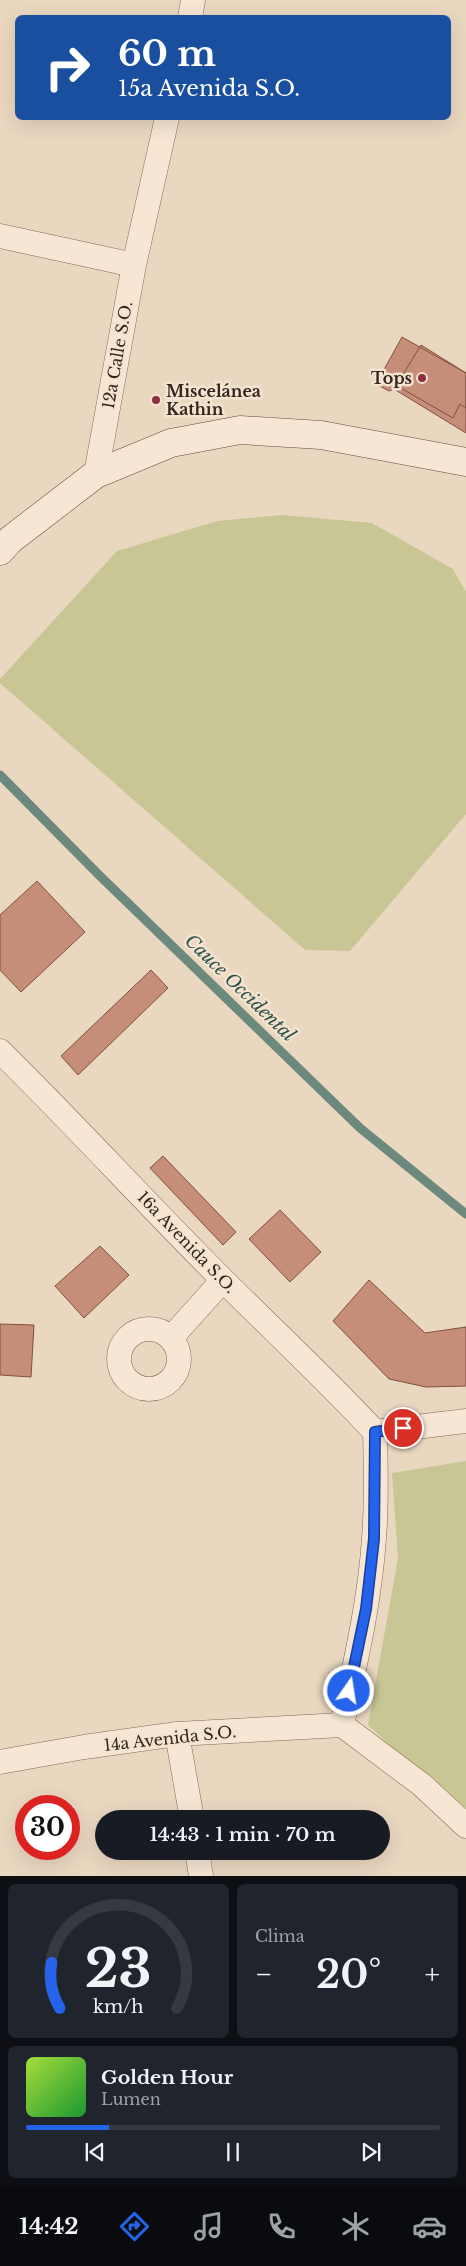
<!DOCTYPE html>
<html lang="es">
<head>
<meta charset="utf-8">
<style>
  body { margin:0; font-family:"Libre Baskerville",serif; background:#20242c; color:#f1f3f6; height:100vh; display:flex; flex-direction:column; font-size:19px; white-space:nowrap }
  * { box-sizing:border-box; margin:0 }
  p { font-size:16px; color:#9ea1a6 }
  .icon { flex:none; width:28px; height:28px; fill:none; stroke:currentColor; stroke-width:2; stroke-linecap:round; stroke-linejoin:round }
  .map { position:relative; height:1876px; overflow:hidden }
  .details { display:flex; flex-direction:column; gap:8px; padding:8px; background:#0d0f14; flex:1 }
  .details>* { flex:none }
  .banner { position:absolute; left:15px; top:15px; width:436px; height:105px; border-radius:8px; box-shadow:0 5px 20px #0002; background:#1a4fa0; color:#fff; overflow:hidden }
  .speed { position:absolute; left:15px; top:1795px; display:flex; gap:10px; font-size:25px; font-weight:700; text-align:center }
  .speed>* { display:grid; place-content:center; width:65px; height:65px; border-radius:50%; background:#171b24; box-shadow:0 5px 20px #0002; line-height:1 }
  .speed .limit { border:8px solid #d22; background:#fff; color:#111 }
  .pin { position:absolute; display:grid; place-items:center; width:42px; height:42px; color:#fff; margin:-21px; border:2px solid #fff; border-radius:50%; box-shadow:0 1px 5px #0007 }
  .me { position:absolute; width:55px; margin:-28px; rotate:13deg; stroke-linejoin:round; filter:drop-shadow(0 0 4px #0008) }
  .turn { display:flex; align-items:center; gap:18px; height:105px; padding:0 20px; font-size:22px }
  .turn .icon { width:65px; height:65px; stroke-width:2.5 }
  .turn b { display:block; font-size:35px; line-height:42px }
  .big { font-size:38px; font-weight:600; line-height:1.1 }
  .details .tile { flex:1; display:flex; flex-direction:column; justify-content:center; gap:8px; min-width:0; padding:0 18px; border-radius:8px; background:#20242c }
  .details .dial { align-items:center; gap:0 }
  .dial svg { height:130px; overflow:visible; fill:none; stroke:#363941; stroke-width:7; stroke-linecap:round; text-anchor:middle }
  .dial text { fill:#f1f3f6; stroke:none }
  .song { display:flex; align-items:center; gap:15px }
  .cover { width:60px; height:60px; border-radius:8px; background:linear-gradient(135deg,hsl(80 70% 55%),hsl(130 70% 35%)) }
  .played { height:5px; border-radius:2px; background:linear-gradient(90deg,#2563eb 20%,#363941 20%) }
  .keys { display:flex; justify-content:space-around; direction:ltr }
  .heat { display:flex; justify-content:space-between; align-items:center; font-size:28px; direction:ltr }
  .details .tiles { flex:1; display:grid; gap:8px; grid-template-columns:1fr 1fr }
  .tile:last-child { grid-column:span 2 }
  .trip { position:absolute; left:95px; top:1810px; width:295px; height:50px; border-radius:25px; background:#171b24; box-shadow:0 5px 20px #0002; font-weight:600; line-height:50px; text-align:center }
  .menu { display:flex; height:80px; justify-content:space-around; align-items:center; background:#090b0e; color:#9ea1a6 }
  .menu .icon { width:35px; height:35px }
  .menu .selected { color:#2563eb }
  .menu b { font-size:22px; color:#f1f3f6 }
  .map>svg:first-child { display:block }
  .green { fill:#c8c695 }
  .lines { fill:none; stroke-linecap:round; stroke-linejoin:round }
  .stream { stroke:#6b8a7d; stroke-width:9 }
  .building { fill:#c68d78; stroke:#805041 }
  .street-casing { stroke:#826959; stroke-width:25 }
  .secondary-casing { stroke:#644a3d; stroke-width:29 }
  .street { stroke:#f6e6d3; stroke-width:24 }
  .secondary { stroke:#f6e6d3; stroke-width:28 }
  .route-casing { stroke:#184099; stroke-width:12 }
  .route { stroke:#2563eb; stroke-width:9 }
  .poi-dot { fill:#8d2d3d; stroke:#f3e3cf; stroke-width:2 }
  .labels { text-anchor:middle; stroke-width:5; stroke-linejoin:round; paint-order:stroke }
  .street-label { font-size:16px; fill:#33241d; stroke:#f3e3cf }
  .poi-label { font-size:16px; font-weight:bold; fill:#33241d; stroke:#f3e3cf; text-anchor:end }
  .water-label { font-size:18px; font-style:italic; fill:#2d524a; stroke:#f3e3cf }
</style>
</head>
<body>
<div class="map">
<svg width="466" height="1876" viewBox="0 0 466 1876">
  <rect width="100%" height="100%" fill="#ead7c0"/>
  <path class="green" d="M282,515L372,523L453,569L466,592V814L350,951L305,950L0,683V679L117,551L217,521Z
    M466,1461V1817L368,1725L398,1558L392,1473Z"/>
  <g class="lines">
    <path class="stream" d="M0,775L100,876L360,1128L466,1214"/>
  </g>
  <path class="building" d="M402,337L466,373V408L460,404L453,418L399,387L389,391L376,384Z
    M421,345L466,373V433L394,389Z
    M37,881L85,932L21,992L0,970V915Z
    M151,970L168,988L78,1075L61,1056Z
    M163,1156L236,1232L223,1245L150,1168Z
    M280,1210L321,1252L290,1282L249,1239Z
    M100,1246L129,1275L84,1318L55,1286Z
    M369,1280L425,1333L466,1327V1386L426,1387L389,1379L333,1321Z
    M0,1324L34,1325L31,1377L0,1375Z"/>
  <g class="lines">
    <defs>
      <path id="street" d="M190,18L193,0
        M0,236L134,265
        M96,474L134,265L167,118
        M0,1051C76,1126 147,1204 222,1279C273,1330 326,1379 375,1432
        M119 1359a30 30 0 1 1 60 0a30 30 0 1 1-60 0Z
        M171,1338L223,1280
        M375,1432L466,1421
        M342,1725C355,1664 370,1601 374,1538C377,1503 376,1467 375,1432
        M342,1725L422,1785L466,1826
        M177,1734L192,1819
        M0,1762L84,1747L177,1734L342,1725
        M197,1851L201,1876"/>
      <path id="secondary" d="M0,551L10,540L96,474L171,443L240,430L321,435L466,462"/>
    </defs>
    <use href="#street" class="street-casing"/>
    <use href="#secondary" class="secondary-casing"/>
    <use href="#street" class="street"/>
    <use href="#secondary" class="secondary"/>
  </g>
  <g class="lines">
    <defs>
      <path id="route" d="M349,1691L366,1609L374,1539L375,1432L403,1428"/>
    </defs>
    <use href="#route" class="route-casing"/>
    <use href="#route" class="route"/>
  </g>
  <g class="poi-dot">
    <circle cx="422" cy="378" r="5"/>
    <circle cx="156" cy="400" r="5"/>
  </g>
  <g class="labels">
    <g class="street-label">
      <text transform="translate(117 355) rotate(-80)" y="6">12a Calle S.O.</text>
      <text transform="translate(187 1242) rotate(46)" y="6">16a Avenida S.O.</text>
      <text transform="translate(170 1738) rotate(-6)" y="6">14a Avenida S.O.</text>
    </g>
    <g class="poi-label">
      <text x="412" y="384">Tops</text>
      <text x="166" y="397" text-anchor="start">Miscelánea<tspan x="166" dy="18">Kathin</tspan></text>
    </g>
    <g class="water-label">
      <text transform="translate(240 988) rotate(44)" y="6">Cauce Occidental</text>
    </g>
  </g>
</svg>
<div class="speed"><div class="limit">30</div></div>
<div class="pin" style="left:403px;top:1428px;background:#d93025"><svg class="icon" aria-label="arrive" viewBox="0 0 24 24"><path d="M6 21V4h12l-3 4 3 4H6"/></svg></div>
<svg class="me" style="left:349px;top:1691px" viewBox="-20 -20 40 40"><circle r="17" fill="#2563eb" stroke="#fff" stroke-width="3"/><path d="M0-11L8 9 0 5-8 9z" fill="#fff"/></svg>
<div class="trip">14:43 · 1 min · 70 m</div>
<div class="banner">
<div class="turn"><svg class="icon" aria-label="right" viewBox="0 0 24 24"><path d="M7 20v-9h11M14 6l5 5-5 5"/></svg><div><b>60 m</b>15a Avenida S.O.</div></div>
</div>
</div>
<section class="details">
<div class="tiles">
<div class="tile dial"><svg viewBox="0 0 100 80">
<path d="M14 69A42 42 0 1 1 86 69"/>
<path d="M14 69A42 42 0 0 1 9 41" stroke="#2563eb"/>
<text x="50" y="56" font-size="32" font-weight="700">23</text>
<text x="50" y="72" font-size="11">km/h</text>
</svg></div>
<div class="tile"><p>Clima</p>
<div class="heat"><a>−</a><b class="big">20°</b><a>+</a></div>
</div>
<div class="tile">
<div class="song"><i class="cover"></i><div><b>Golden Hour</b><p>Lumen</p></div></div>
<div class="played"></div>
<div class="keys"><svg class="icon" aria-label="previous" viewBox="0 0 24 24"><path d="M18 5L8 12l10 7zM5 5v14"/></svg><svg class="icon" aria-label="pause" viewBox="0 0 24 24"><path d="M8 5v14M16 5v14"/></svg><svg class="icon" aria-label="next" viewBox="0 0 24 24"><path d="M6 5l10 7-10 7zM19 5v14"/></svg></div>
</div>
</div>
</section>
<nav class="menu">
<b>14:42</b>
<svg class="icon selected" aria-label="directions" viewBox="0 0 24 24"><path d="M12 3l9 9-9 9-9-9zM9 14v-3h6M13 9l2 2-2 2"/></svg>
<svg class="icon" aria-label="music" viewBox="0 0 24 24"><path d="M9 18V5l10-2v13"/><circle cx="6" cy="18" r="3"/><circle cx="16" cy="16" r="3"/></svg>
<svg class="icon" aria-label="phone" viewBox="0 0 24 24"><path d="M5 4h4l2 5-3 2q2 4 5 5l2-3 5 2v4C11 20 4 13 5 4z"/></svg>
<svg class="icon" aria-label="climate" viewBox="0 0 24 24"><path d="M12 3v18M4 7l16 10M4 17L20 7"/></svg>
<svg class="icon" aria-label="car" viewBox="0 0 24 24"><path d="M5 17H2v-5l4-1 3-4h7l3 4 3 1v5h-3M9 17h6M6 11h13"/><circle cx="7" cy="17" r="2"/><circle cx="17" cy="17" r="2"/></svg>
</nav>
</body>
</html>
